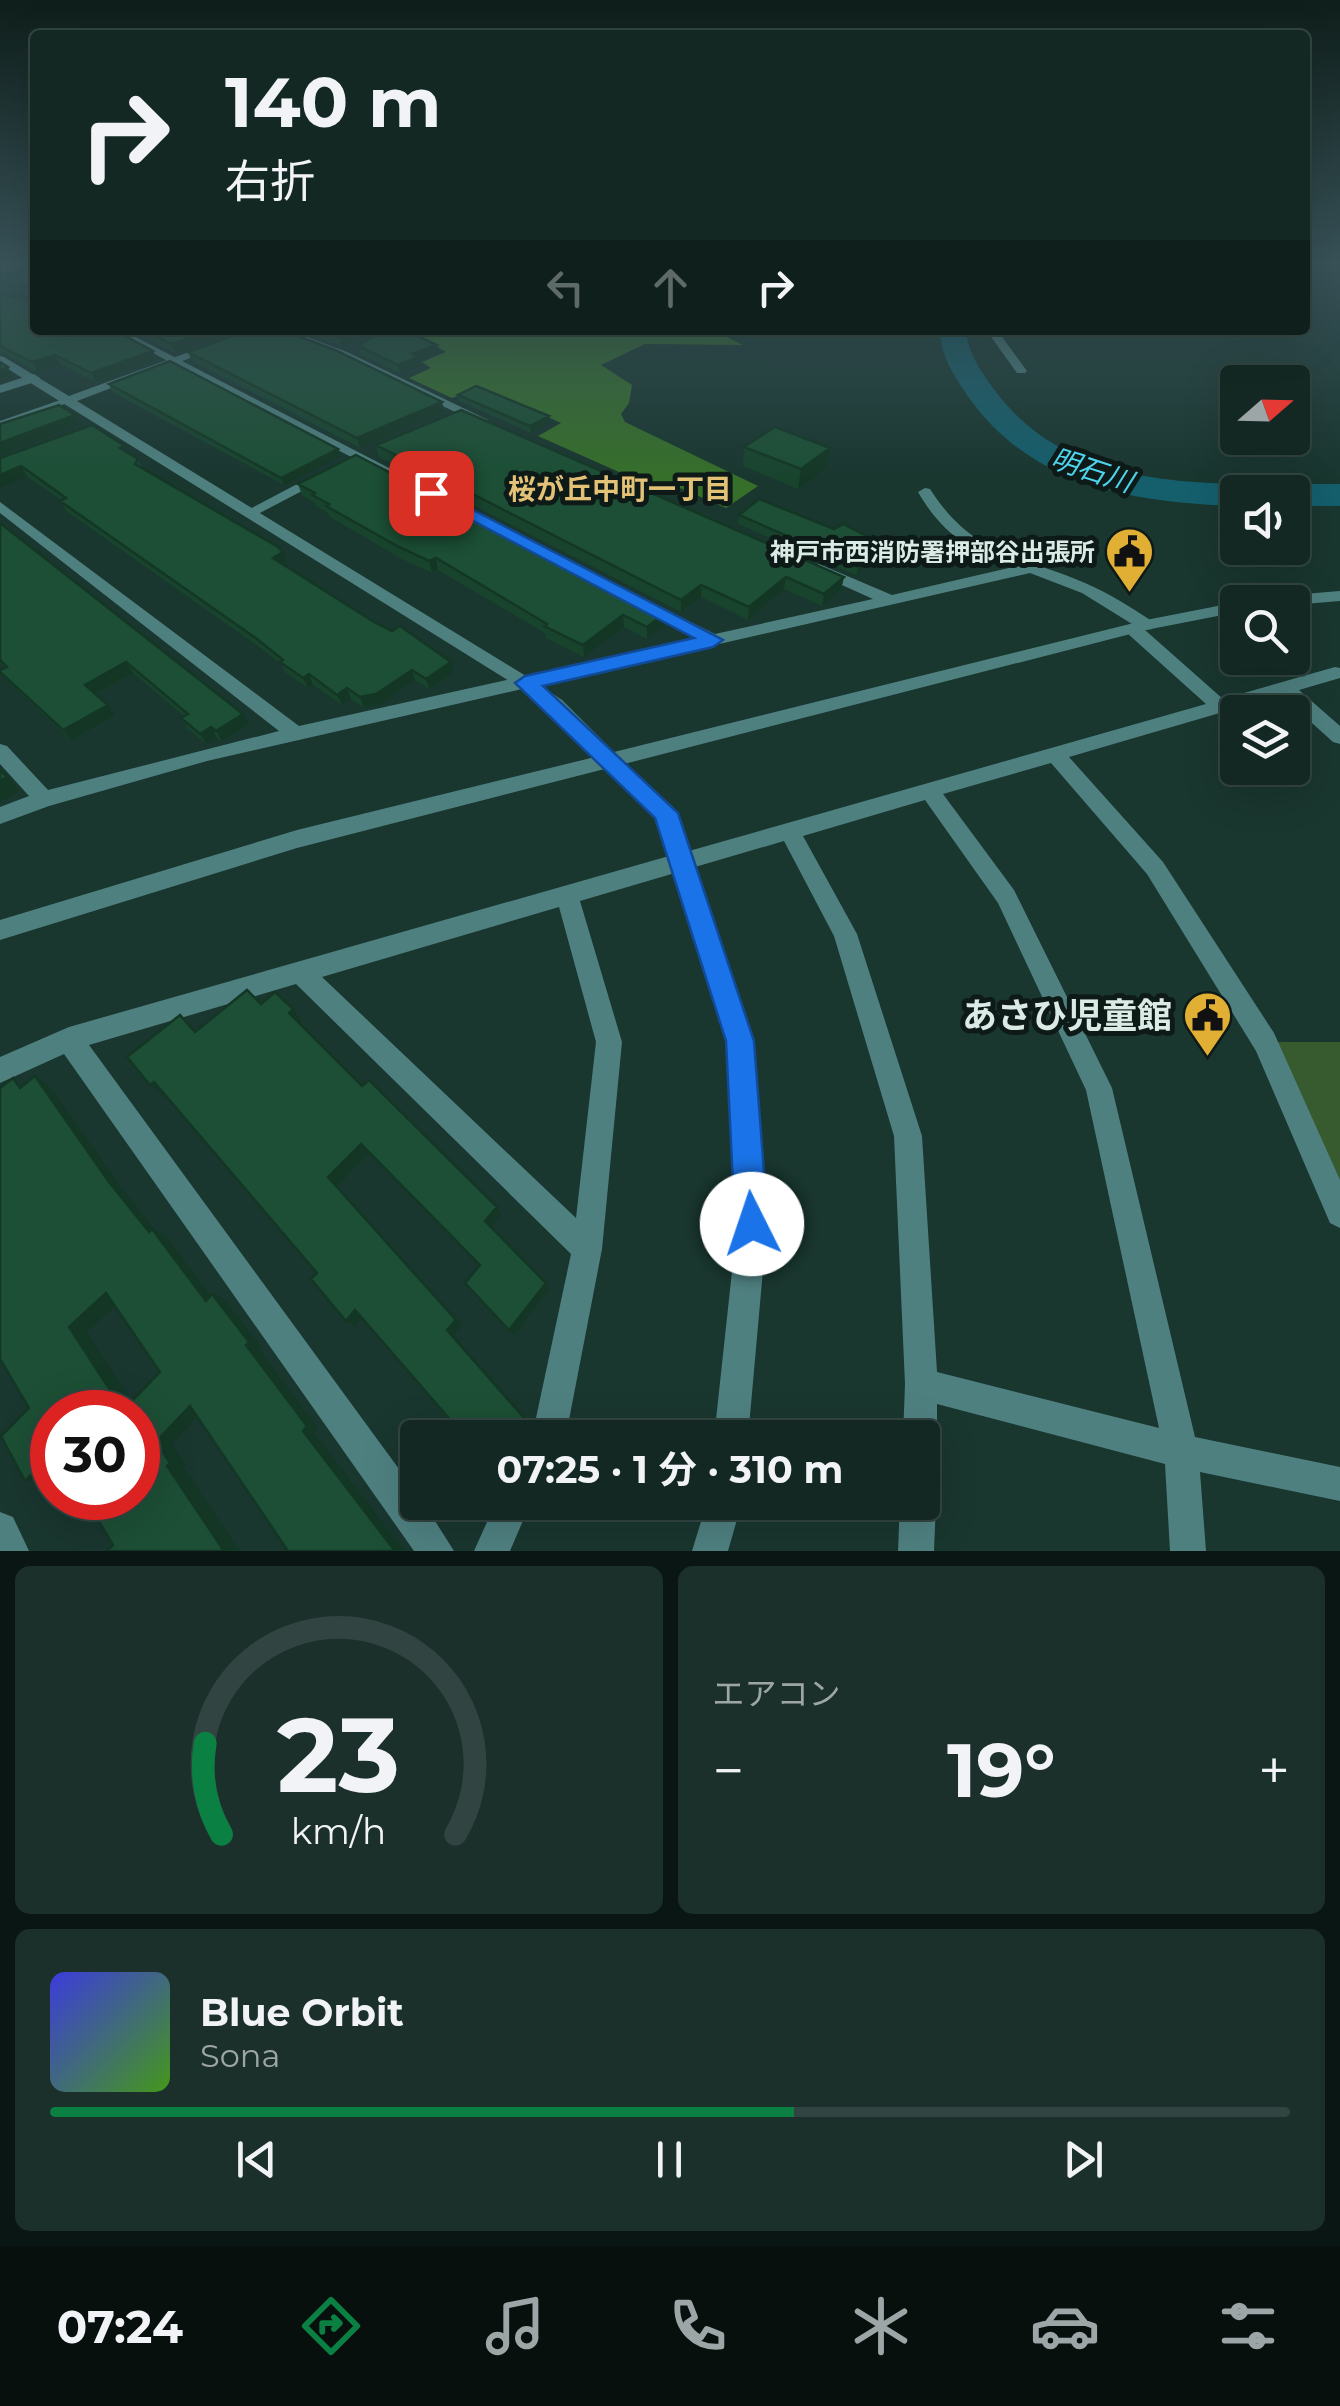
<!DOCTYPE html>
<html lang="ja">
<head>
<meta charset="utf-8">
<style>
  body { margin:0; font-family:Montserrat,"Noto Sans JP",sans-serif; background:#1c302b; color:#f1f3f6; height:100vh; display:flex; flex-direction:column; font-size:38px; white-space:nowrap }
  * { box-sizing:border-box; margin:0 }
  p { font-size:32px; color:#9da6a6 }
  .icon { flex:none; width:55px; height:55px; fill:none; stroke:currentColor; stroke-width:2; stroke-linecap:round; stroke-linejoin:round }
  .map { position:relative; height:1551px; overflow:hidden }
  .sheet { display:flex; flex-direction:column; gap:15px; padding:15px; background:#0a1613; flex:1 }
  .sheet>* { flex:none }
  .guide { position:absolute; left:30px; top:30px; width:1280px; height:305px; border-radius:10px; box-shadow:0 10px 40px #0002,0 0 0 2px #324441; background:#132823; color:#f1f3f6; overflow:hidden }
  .needle { width:65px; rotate:70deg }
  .buttons { position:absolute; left:1220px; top:365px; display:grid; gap:20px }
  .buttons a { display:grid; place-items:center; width:90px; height:90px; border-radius:10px; background:#132823; box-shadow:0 10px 40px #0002,0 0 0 2px #324441; font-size:50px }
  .speed { position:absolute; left:30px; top:1390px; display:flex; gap:20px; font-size:50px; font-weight:700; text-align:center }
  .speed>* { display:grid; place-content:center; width:130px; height:130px; border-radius:50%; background:#132823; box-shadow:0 10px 40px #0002,0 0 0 2px #324441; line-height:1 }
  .speed .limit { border:15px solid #d22; background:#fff; color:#111 }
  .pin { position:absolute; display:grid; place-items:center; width:85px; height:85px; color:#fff; margin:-42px; border-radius:20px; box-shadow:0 5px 15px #0006 }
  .me { position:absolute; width:110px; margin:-55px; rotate:356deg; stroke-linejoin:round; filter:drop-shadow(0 0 8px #0008) }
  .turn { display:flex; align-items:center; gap:35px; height:210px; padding:0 30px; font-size:45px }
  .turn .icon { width:130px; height:130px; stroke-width:2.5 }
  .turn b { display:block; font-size:70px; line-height:85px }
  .lanes { display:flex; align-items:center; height:95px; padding:0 30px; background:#0003; justify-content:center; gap:50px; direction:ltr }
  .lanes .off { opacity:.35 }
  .big { font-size:75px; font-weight:700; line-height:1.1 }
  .sheet .card { flex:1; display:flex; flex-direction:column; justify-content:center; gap:15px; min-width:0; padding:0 35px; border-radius:15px; background:#1c302b }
  .sheet .dial { align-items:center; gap:0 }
  .dial svg { height:260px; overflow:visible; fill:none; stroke:#324441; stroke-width:7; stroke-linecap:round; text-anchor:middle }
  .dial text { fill:#f1f3f6; stroke:none }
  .song { display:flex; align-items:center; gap:30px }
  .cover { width:120px; height:120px; border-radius:15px; background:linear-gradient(135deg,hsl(240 70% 55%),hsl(100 70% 35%)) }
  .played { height:10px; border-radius:5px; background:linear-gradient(90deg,#0b8043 60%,#324441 60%) }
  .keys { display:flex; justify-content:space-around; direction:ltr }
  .heat { display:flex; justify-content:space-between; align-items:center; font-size:55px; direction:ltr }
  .sheet .tiles { flex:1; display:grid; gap:15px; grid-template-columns:1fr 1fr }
  .card:last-child { grid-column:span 2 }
  .trip { position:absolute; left:400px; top:1420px; width:540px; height:100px; border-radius:10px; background:#132823; box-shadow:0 10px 40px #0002,0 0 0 2px #324441; font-weight:700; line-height:100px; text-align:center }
  .tabs { display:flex; height:160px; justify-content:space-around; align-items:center; background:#08100e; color:#9da6a6 }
  .tabs .icon { width:70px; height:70px }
  .tabs .selected { color:#0b8043 }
  .tabs b { font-size:45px; color:#f1f3f6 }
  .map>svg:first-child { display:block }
  .green { fill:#375a2f }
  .forest { fill:#366f2a }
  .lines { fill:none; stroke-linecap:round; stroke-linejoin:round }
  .river { fill:#155e6c; fill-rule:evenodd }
  .pedestrian { fill:#4f8080; fill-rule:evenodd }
  .minor { fill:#4f8080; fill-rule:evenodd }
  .tertiary { fill:#4f8080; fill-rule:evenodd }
  .wall { fill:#18442e }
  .shaded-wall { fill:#143725 }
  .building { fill:#1c4f35; stroke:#143725; stroke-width:2.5; fill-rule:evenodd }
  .route { fill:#1a73e8; stroke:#114b97; stroke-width:2.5 }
  .labels { text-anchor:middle; stroke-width:10; stroke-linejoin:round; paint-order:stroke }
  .far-poi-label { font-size:25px; font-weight:bold; fill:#daeae5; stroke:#0e1a17; text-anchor:end }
  .far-water-label { font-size:28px; font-style:italic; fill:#4dd3ec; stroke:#0e1a17 }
  .far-neighbourhood-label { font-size:28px; font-weight:bold; fill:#e3c177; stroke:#0e1a17 }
  .near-poi-label { font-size:35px; font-weight:bold; fill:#daeae5; stroke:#0e1a17; text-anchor:end }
</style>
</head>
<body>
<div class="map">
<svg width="1340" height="1551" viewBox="0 0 1340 1551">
  <rect width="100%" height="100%" fill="#19362f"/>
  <path class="green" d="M1265,1042H1340V1183Z"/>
  <path class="forest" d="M409,330H713L743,345L645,344L601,365L632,385L629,403L621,414L625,422L758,486L726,508L666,482L655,488L538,436L561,423L482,387L452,398L409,378L431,368L422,362L446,352Z"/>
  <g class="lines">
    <path class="river" d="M940,330H966C968,354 982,373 996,392C1055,470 1146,482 1238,484L1254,492H1238V506C1136,503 1033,487 970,399C956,379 940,356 940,330Z
      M1292,484H1340V506H1292V492H1276Z"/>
    <path class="pedestrian" d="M66,398L75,400L0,428V421Z"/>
    <path class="minor" d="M14,262H26L0,276V269Z
      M109,330H122L569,561L561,566L555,564Z
      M273,330H288L347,352L488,420L478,423L339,356Z
      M986,330H997L1027,371L1025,373H1017Z
      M34,374L40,378L38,381L0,393V385Z
      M320,472L325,473V479L256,515L244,512Z
      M925,488L930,489C974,557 1017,554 1085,583C1109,593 1130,607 1152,621V629L1145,630L1223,699L1335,667L1340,668V678L1299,690L1340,726V744L1333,742L1281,695L1069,757L1163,862L1274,1033L1340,1180V1228L1330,1223L1256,1051L1147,874L1051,763L943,794L1014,890L1112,1088L1195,1437L1340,1467V1501L1200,1472L1206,1551H1170L1165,1464L937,1404V1438L932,1450L922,1454V1438H903L905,1384L894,1136L834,936L784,841L695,867L753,1041L767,1225L748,1438H714L737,1225L727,1041L675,873L580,901L622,1042L602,1249L569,1420L561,1438H527L536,1418L571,1254L296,984L89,1045L418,1495V1502H423L454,1551H414L64,1054L0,1083V1057L69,1027L669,856L657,817L604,766L601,761L604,756H618L673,807L689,851L1206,704L1127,633L1125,629L1132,624L1082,593L1030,573L207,761L49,806L0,824V807L29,796L0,764V744L7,746L48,790L279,731L0,513V502L299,726L696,638L634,606V598L640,597L715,634L873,599L813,572V566L819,564L892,595L1013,567C970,552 941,532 918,492ZM925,800L998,903L1086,1090L1159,1428L937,1372L922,1136L857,934L803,836ZM559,907L596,1042L576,1218L322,977Z
      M922,1486L930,1490L936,1502L934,1551H898L900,1502H922Z
      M496,1502H531L510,1551H474Z
      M707,1502H742L728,1551H692Z
      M0,1512L13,1517L29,1551H0Z"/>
    <path class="tertiary" d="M249,330H264L77,401L531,679L562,700L614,752L1146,620L1238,602H1241H1238V612L1146,630L297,848L0,940V920L297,830L595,757L548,710L519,687L0,364V356L4,357L69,396Z
      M1340,591V601L1292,605L1259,602L1267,597Z"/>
  </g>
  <path class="wall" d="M35,268V330L157,360L96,382L60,364L37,372L1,352L0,355V294L30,301L34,297V296L0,290V269L5,278Z
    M130,330H238L175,353Z
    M299,330H370L342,346Z
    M358,346L438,353L418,360L420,365L400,373L360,354Z
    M188,352L442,402L444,412L360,448L192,361Z
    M109,384L341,457L284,485L112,392Z
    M458,395L550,423L531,433L459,401Z
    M376,445L844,577L841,589L822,606L784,589L748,620L701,597L681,612L379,457Z
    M744,447L830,448L828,467L798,489L743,466Z
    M129,453L138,459L143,469L287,562L284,564L454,672L429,689L415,680L380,704L364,708L351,699L342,705L313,685L308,688L285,672L282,665L262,649L66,511L60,501L61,500L0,458Z
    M298,484L664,614V626L647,639L624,627L584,657L546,638L545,633L438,570L432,573L402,559L330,517L328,513L316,506L315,503L302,495Z
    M739,515L834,529L883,544L881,553L856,575L738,524Z
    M0,523L249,724L222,741L217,738L206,744L188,729L181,718L184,716L133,673L95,694L115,715L71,740L7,681L0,672L5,668L0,663Z"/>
  <path class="shaded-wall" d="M210,330H238L175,353L171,344Z
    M352,330H370L342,346L339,337Z
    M437,345L438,353L418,360L420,365L400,373L398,365L412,354Z
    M153,351L157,360L96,382L91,373Z
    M55,355L60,364L37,372L32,362Z
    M8,367L13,377L0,382V371Z
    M442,402L444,412L360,448L357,438Z
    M75,415L80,424L0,455V443Z
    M549,416L550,423L531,433L530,426Z
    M830,448L828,467L798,489L801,469Z
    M338,449L341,457L284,485L281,478Z
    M21,466L27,476L0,488V475Z
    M883,544L881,553L856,575L858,567Z
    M283,552L287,562L277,568L273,558Z
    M436,558L438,570L432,573L429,561Z
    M786,577L784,589L748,620L749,607Z
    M844,577L841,589L822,606L824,594Z
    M701,585V597L681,612V600Z
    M664,614V626L647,639V627Z
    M623,615L624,627L584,657L583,645Z
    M126,662L133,673L92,695L85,685Z
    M451,662L454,672L429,689L426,679Z
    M412,670L415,680L380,704L364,708L360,697Z
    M309,674L313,685L308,688L303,678Z
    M347,688L351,699L342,705L337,695Z
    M108,705L115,715L71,740L63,730Z
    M243,714L249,724L222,741L216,731Z
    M211,727L217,738L206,744L200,734Z
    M7,777L19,791L0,802V781Z
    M293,1009L302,1021L298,1024L289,1013Z
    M35,1076L50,1087L123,1190L156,1231L166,1236L219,1307L206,1301L109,1182Z
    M154,1082L167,1092L163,1095L150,1085Z
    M361,1144L369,1153L337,1186L462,1325L453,1335L528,1420L516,1438H509L447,1330L328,1177Z
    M497,1207L501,1215L490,1228L485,1221Z
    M546,1283L549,1289L514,1335L509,1330Z
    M106,1293L122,1299L87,1332L139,1413L123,1410L69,1327Z
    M212,1294L225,1300L261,1347L259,1349L318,1428L314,1433L405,1551H395L303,1431Z
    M355,1310L364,1315L355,1326L346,1321Z
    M190,1406L204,1409L172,1444L186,1465L183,1467L240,1551H224L167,1466L156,1442Z
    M52,1454V1475L46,1482L25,1481Z"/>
  <path class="building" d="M35,268V330H114L153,351L91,373L55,355L32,362L0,346V295L30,301L34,297L31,288L0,282V269L5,278Z
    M144,330H210L171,344Z
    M248,330H282L335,350L442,402L357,438L188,352Z
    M320,330H352L339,337Z
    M385,330H405L437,345L412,354L418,357L398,365L358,346Z
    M170,361L338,449L281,478L109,384Z
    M0,362L8,367L0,371Z
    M476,386L549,416L530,426L458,395Z
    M59,405L75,415L0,443V424Z
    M461,410L844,577L824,594L786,577L749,607L701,585L681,600L376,445Z
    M92,425L125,446L120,448L138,459L135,464L278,547L283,552L273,558L374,622L392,631L400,626L451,662L426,679L412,670L376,694L360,697L347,688L337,695L309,674L303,678L280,662L283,660L257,639L60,501L66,498L21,466L0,475V458Z
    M775,427L830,448L801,469L744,447Z
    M356,455L664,614L647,627L623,615L583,645L544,626L547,624L436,558L429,561L399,547L326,506L329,504L312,495L315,493L298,484Z
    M759,499L834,529L843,524L883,544L858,567L739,515Z
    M0,523L243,714L216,731L211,727L200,734L181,718L188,714L126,662L85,685L108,705L63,730L0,672V670L7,667L0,660Z
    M0,770L7,777L0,781Z
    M247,990L261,1004L275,992L293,1009L289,1013L362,1086L369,1080L497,1207L485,1221L546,1283L509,1330L465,1283L480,1265L361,1144L328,1177L456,1320L447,1330L524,1418L509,1438H466L355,1310L346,1321L311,1279L317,1273L154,1082L150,1085L127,1057L180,1015L195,1032Z
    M35,1076L109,1182L149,1232L152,1229L206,1301L212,1294L249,1342L246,1345L307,1426L303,1431L395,1551H288L190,1406L156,1442L170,1463L167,1466L224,1551H107L113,1545L85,1498H138V1412H52V1454L25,1481L1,1436L29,1408L0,1359V1088L13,1078L20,1088ZM106,1293L160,1372L123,1410L69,1327Z"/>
  <linearGradient id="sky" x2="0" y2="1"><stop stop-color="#0e1e1a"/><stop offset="0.55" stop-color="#385258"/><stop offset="1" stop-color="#385258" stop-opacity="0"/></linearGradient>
  <rect width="1340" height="479" fill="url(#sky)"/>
  <path class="route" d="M431,488L723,640L713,647L543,686L678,813L754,1041L768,1224L763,1236L752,1241L740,1236L735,1224L726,1041L655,818L515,683L525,676L694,638L426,496L423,493Z"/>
  <defs>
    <symbol id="civic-pin" viewBox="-11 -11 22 30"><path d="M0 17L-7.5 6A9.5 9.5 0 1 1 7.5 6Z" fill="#e1af34" stroke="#0e1a17"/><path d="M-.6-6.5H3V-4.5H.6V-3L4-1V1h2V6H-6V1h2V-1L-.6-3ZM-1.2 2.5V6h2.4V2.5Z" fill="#111"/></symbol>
  </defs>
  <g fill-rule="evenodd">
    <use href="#civic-pin" x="1102" y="524" width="55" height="75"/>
    <use href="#civic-pin" x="1180" y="988" width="55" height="75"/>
  </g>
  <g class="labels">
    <g class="far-poi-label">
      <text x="1095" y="561">神戸市西消防署押部谷出張所</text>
    </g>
    <g class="far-water-label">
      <text transform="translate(1092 470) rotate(18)" y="10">明石川</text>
    </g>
    <g class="far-neighbourhood-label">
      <text x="620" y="499">桜が丘中町一丁目</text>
    </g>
    <g class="near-poi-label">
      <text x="1172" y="1028">あさひ児童館</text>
    </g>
  </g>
</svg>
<div class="buttons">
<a><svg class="needle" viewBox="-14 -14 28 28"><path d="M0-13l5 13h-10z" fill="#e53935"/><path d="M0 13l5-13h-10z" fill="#9da6a6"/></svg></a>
<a><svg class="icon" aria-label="sound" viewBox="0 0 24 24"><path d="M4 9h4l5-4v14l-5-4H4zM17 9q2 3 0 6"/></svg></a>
<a><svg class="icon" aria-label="search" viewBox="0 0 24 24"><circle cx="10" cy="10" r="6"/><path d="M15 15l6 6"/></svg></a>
<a><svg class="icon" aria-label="layers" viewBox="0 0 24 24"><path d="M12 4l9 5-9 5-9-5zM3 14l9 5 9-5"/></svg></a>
</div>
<div class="speed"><div class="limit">30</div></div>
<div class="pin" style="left:431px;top:493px;background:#d93025"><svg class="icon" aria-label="arrive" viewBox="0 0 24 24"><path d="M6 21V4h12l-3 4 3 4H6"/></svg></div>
<svg class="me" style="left:752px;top:1224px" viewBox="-20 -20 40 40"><circle r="19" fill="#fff"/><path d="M0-13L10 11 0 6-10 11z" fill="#1a73e8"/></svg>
<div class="trip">07:25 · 1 分 · 310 m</div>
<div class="guide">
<div class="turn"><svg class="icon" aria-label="right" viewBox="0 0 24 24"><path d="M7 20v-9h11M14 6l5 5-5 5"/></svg><div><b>140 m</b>右折</div></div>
<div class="lanes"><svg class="icon off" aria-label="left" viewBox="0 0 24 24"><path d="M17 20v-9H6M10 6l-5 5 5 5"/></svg><svg class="icon off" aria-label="ahead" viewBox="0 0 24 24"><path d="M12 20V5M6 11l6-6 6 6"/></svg><svg class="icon" aria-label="right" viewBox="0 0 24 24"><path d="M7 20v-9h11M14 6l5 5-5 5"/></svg></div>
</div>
</div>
<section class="sheet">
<div class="tiles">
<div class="card dial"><svg viewBox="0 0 100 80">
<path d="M14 69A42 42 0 1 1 86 69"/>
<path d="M14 69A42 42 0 0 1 9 41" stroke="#0b8043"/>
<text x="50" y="56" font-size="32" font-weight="700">23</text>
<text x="50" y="72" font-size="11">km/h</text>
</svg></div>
<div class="card"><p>エアコン</p>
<div class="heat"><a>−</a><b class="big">19°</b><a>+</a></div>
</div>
<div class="card">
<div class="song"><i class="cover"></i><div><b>Blue Orbit</b><p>Sona</p></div></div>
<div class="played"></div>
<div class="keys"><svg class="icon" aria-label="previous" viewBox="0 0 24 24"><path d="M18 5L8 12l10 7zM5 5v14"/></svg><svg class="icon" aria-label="pause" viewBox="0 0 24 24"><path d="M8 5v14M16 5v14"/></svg><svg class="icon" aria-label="next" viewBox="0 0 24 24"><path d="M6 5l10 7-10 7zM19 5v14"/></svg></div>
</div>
</div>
</section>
<nav class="tabs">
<b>07:24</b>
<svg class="icon selected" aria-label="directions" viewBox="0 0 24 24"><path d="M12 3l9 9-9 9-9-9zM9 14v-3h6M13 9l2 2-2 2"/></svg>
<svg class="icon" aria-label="music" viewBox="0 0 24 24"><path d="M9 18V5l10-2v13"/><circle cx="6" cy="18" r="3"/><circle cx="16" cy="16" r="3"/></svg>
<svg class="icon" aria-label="phone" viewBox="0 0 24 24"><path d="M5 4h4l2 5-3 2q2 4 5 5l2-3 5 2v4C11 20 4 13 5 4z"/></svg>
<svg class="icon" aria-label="climate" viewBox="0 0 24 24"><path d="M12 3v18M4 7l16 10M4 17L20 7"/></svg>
<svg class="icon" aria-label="car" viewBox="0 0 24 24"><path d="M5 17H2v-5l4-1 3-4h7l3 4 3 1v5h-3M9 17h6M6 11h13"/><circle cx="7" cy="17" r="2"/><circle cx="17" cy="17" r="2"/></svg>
<svg class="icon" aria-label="filters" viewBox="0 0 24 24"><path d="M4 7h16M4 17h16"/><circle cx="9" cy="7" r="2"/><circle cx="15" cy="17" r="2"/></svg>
</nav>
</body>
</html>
